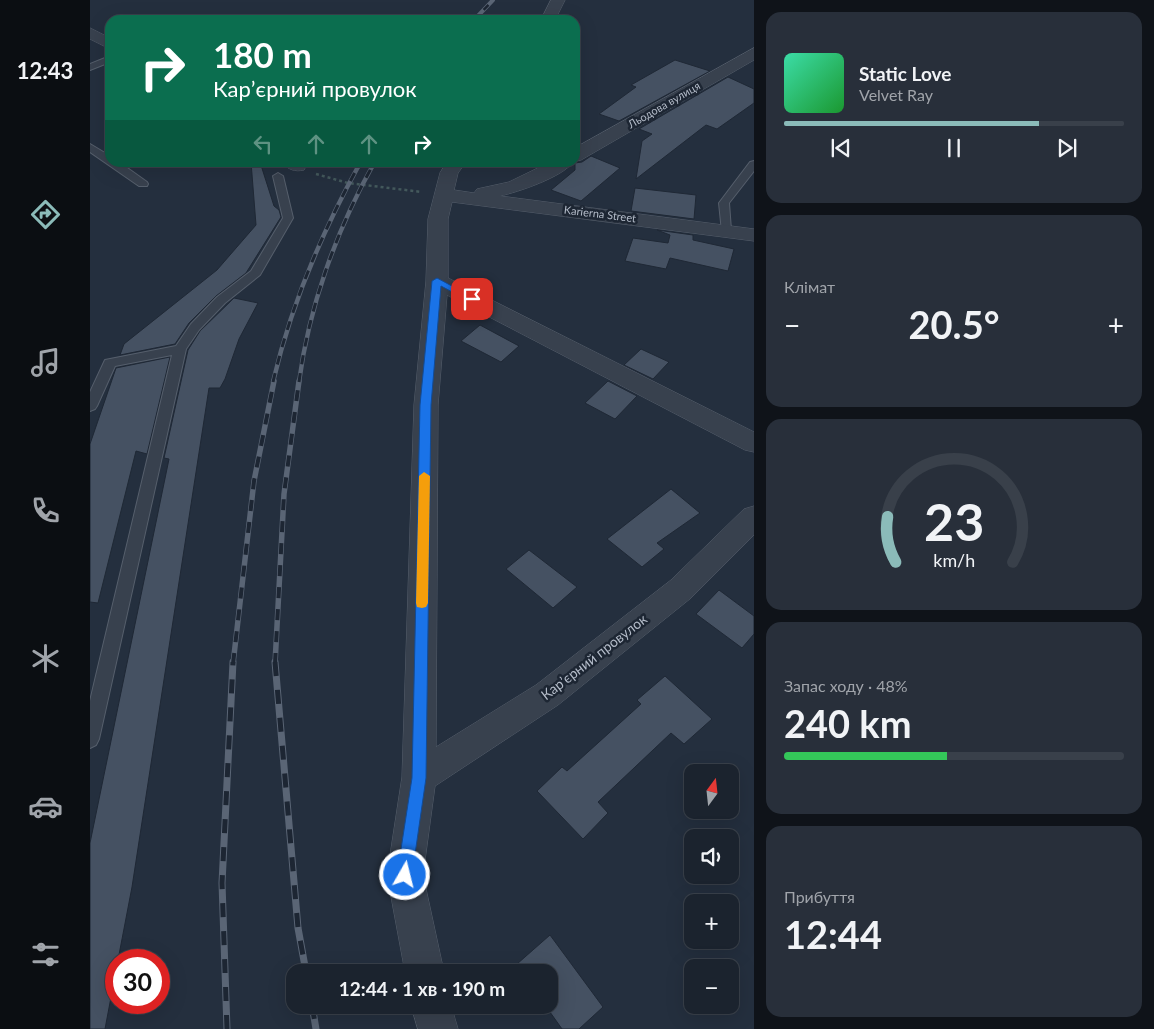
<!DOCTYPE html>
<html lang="uk">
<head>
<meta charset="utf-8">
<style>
  body { margin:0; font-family:Lato,sans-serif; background:#282f3a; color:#f1f3f6; height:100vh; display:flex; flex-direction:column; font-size:19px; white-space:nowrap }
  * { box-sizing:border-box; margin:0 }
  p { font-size:16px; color:#a0a4aa }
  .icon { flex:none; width:28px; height:28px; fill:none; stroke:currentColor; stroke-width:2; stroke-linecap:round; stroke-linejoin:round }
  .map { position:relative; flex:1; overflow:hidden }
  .drawer { display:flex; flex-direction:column; gap:12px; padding:12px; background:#0f1319; width:400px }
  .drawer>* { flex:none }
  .banner { position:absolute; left:15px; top:15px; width:475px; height:152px; border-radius:15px; box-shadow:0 5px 20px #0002,0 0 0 1px #39404a; background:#0b6e4f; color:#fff; overflow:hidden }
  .needle { width:32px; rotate:15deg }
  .tools { position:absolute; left:594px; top:764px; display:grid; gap:10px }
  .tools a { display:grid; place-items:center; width:55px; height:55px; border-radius:10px; background:#1b232e; box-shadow:0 5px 20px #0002,0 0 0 1px #39404a; font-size:25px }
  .speed { position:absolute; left:15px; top:949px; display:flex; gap:10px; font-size:25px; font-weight:700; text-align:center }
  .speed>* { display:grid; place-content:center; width:65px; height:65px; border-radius:50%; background:#1b232e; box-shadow:0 5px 20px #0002,0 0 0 1px #39404a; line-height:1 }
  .speed .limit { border:8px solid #d22; background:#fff; color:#111 }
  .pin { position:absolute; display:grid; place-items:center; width:42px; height:42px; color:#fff; margin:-21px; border-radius:10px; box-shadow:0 2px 8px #0006 }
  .me { position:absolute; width:55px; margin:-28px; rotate:8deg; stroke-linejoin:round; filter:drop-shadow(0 0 4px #0008) }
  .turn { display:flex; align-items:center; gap:18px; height:105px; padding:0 25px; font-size:22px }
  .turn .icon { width:65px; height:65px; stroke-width:2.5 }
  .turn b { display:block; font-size:35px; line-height:42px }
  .lanes { display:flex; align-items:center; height:48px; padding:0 25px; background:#0003; justify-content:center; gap:25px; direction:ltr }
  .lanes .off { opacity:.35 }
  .big { font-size:38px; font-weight:700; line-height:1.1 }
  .drawer .widget { flex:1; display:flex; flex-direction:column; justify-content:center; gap:8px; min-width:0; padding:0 18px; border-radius:15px; background:#282f3a }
  .drawer .dial { align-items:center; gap:0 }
  .dial svg { height:130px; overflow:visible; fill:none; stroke:#39404a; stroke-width:7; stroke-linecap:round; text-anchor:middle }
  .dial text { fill:#f1f3f6; stroke:none }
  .song { display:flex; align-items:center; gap:15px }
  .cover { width:60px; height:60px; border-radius:8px; background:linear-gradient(135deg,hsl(160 70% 55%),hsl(130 70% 35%)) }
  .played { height:5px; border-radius:2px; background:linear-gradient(90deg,#8bbbb9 75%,#39404a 75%) }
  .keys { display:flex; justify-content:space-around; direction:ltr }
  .heat { display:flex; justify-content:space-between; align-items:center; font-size:28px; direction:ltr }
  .charge { height:8px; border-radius:4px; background:linear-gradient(90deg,#34c759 48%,#39404a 0) }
  .trip { position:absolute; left:196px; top:964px; width:272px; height:50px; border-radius:15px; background:#1b232e; box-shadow:0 5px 20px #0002,0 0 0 1px #39404a; font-weight:700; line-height:50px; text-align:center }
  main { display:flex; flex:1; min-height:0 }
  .menu { display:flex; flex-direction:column; width:90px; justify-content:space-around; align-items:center; background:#0b0e12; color:#a0a4aa }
  .menu .icon { width:35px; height:35px }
  .menu .current { color:#8bbbb9 }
  .menu b { font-size:22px; color:#f1f3f6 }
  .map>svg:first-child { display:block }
  .building { fill:#455162; stroke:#1f2835 }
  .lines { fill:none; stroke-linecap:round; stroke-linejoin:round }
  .service-casing { stroke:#565f6c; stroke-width:2 }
  .minor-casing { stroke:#565f6c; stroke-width:1 }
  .path { stroke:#44595c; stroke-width:2.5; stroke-dasharray:3 3; stroke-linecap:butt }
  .service { fill:#38414e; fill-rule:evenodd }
  .minor { fill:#38414e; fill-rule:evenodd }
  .rail-far3-casing { stroke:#5a6575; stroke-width:4 }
  .rail-far2-casing { stroke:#5a6575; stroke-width:4.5 }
  .rail-far1-casing { stroke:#5a6575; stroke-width:5.5 }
  .rail-casing { stroke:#5a6575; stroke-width:7 }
  .rail-far3 { stroke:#1d2633; stroke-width:2.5; stroke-dasharray:7; stroke-linecap:butt }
  .rail-far2 { stroke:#1d2633; stroke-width:3; stroke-dasharray:9; stroke-linecap:butt }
  .rail-far1 { stroke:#1d2633; stroke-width:4; stroke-dasharray:11; stroke-linecap:butt }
  .rail { stroke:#1d2633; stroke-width:5; stroke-dasharray:14; stroke-linecap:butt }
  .route { fill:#1a73e8; stroke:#114b97 }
  .slow { fill:#f59e0b }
  .labels { text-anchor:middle; stroke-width:5; stroke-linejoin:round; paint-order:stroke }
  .far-street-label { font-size:11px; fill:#b4bcc9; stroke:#1d2633 }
  .street-label { font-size:14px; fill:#b4bcc9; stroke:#1d2633 }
</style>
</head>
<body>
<main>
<nav class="menu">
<b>12:43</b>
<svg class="icon current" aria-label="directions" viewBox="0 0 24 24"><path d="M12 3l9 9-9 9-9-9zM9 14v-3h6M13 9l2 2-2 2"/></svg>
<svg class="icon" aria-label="music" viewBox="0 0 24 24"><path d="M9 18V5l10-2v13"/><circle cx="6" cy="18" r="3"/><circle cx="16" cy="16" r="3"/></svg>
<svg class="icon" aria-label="phone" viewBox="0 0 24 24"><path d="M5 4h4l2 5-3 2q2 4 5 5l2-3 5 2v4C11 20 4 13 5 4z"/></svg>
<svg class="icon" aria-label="climate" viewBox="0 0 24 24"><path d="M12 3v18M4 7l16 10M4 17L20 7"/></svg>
<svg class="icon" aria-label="car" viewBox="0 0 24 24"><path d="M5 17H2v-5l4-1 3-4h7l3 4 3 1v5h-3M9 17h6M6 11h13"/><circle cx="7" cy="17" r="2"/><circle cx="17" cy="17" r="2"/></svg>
<svg class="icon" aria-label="filters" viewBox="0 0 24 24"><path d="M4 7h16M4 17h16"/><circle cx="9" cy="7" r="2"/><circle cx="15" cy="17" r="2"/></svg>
</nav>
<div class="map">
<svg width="664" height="1029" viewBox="0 0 664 1029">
  <rect width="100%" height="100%" fill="#242f3e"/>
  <path class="building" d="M585,60L620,71L529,121L509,114L546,87L541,85Z
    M638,77L664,89V103L627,129L616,125L546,179L552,141L562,134L549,129Z
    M501,156L530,168L491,201L461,190L485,170V163L492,162Z
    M161,162H170L184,206L189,210L191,217L156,273L126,296L99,323L85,344L30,355L34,344L127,270L166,225Z
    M545,188L606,195L604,219L541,211Z
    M567,230L603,235V240L644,249L638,271L580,258L576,269L535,261L543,238L578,243L580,235Z
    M144,298L168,303L149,339L135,379L130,388H119L42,887L28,960H26V971L15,1029H0V843L79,459L74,458L98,350L110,331Z
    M390,325L429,346L411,362L371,341Z
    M551,349L579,362L563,379L534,365Z
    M80,357L57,454L46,451L8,603L0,602V444L26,368Z
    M518,381L547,396L525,419L495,403Z
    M581,489L610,513L567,543L574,549L552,567L517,539Z
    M439,550L487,587L463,608L416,569Z
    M629,590L664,616V634L652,648L606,614Z
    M575,676L622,719L594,744L581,733L508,802L518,813L493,839L447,791L472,767L477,771L551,704L547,700Z
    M460,935L513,1007L489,1029H472L455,1005H460V972H433L427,964Z"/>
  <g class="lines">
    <defs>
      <path id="service" d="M20,56V62L0,70V64Z
        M0,144L20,156V162H29L57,182L58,184L57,186H49L0,152Z
        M664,161V171L639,203L641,230L636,233L632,232L629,203L660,162Z
        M188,173L193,176L203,218L170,275L135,303L109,330L96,349L9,739L6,745L0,748V701L82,355L25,366L7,406L5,409L0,411V392L15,360L86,346L101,324L127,297L161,271L193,218L183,176Z"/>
      <path id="minor" d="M461,0H475L465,20H451Z
        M0,28L20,38V49L0,39Z
        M664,48V60L491,160L485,161V148Z
        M192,162H214L216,166L214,170C205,172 198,170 192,162Z
        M357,162H376L368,173L364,190L384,193L387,189L419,182L460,162H483C473,177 428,192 410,196L664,229V241L362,202L358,219V278L664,432V452L655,450L357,295L348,405L346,747L446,685L581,580L654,509L664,506V535L601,598L468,705L345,786L333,875L354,972H315L297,875L312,777L324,405L336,281L338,219L350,173Z
        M321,1005H361L368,1029H328Z"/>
    </defs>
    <use href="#service" class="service-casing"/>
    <use href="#minor" class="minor-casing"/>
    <path class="path" d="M226,174L258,183L332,192"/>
    <use href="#service" class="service"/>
    <use href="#minor" class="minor"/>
    <defs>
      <path id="rail-far3" d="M384,20L403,0
        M268,167L271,162
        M282,167L285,162"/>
      <path id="rail-far2" d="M183,382C201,305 231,234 269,165
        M209,382C219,307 246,231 283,165"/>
      <path id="rail-far1" d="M143,664L164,481L184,381
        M185,664L194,494L209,381"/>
      <path id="rail" d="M185,662L208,928L216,972
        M222,1005L226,1029
        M137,1029L132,883L143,662"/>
    </defs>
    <use href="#rail-far3" class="rail-far3-casing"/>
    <use href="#rail-far2" class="rail-far2-casing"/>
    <use href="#rail-far1" class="rail-far1-casing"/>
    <use href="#rail" class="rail-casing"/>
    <use href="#rail-far3" class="rail-far3"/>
    <use href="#rail-far2" class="rail-far2"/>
    <use href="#rail-far1" class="rail-far1"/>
    <use href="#rail" class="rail"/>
  </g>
  <path class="route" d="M347,278L386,299L382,302L379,301L351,286L341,405L336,778L322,875L320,880L315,882L309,880L307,875L322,778L330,405L342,281Z"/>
  <path class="slow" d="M334,472L340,476L338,603L336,607L332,608L327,607L326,603L329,476Z"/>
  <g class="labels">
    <g class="far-street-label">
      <text transform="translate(574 105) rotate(-30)" y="4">Льодова вулиця</text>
      <text transform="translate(510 214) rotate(7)" y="4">Karierna Street</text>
    </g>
    <g class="street-label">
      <text transform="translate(504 657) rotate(-38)" y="5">Карʼєрний провулок</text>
    </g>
  </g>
</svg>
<div class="tools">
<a><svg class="needle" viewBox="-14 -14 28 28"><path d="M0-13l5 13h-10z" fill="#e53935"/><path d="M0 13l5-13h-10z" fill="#a0a4aa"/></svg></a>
<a><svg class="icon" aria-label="sound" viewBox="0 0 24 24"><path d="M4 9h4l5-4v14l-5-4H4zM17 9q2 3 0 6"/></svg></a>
<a>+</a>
<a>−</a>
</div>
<div class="speed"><div class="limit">30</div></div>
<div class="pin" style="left:382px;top:299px;background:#d93025"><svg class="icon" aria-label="arrive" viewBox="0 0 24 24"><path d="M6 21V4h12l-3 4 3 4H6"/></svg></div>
<svg class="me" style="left:315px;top:875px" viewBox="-20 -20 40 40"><circle r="17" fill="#1a73e8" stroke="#fff" stroke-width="3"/><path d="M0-11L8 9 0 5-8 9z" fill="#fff"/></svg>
<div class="trip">12:44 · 1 хв · 190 m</div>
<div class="banner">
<div class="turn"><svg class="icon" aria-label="right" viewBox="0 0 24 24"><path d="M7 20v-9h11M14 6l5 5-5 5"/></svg><div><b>180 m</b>Карʼєрний провулок</div></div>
<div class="lanes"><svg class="icon off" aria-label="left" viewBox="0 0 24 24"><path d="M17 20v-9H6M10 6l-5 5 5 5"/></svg><svg class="icon off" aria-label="ahead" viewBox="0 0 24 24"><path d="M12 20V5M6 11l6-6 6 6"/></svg><svg class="icon off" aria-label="ahead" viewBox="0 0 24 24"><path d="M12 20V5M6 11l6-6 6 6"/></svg><svg class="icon" aria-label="right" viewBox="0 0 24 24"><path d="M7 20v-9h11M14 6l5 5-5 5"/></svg></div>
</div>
</div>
<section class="drawer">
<div class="widget">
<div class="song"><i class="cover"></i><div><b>Static Love</b><p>Velvet Ray</p></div></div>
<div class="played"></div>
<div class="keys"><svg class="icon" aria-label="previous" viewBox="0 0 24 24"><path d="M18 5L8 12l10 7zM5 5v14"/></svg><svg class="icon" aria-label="pause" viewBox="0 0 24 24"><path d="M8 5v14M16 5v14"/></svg><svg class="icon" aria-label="next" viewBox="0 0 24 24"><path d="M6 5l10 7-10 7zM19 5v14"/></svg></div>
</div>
<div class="widget"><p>Клімат</p>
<div class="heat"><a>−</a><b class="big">20.5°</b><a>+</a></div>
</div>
<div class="widget dial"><svg viewBox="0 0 100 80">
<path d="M14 69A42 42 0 1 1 86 69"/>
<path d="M14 69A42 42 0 0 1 9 41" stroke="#8bbbb9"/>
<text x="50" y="56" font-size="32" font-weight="700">23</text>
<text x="50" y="72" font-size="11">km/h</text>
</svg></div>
<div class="widget"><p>Запас ходу · 48%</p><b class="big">240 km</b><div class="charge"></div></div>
<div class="widget"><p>Прибуття</p><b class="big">12:44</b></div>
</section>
</main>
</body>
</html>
